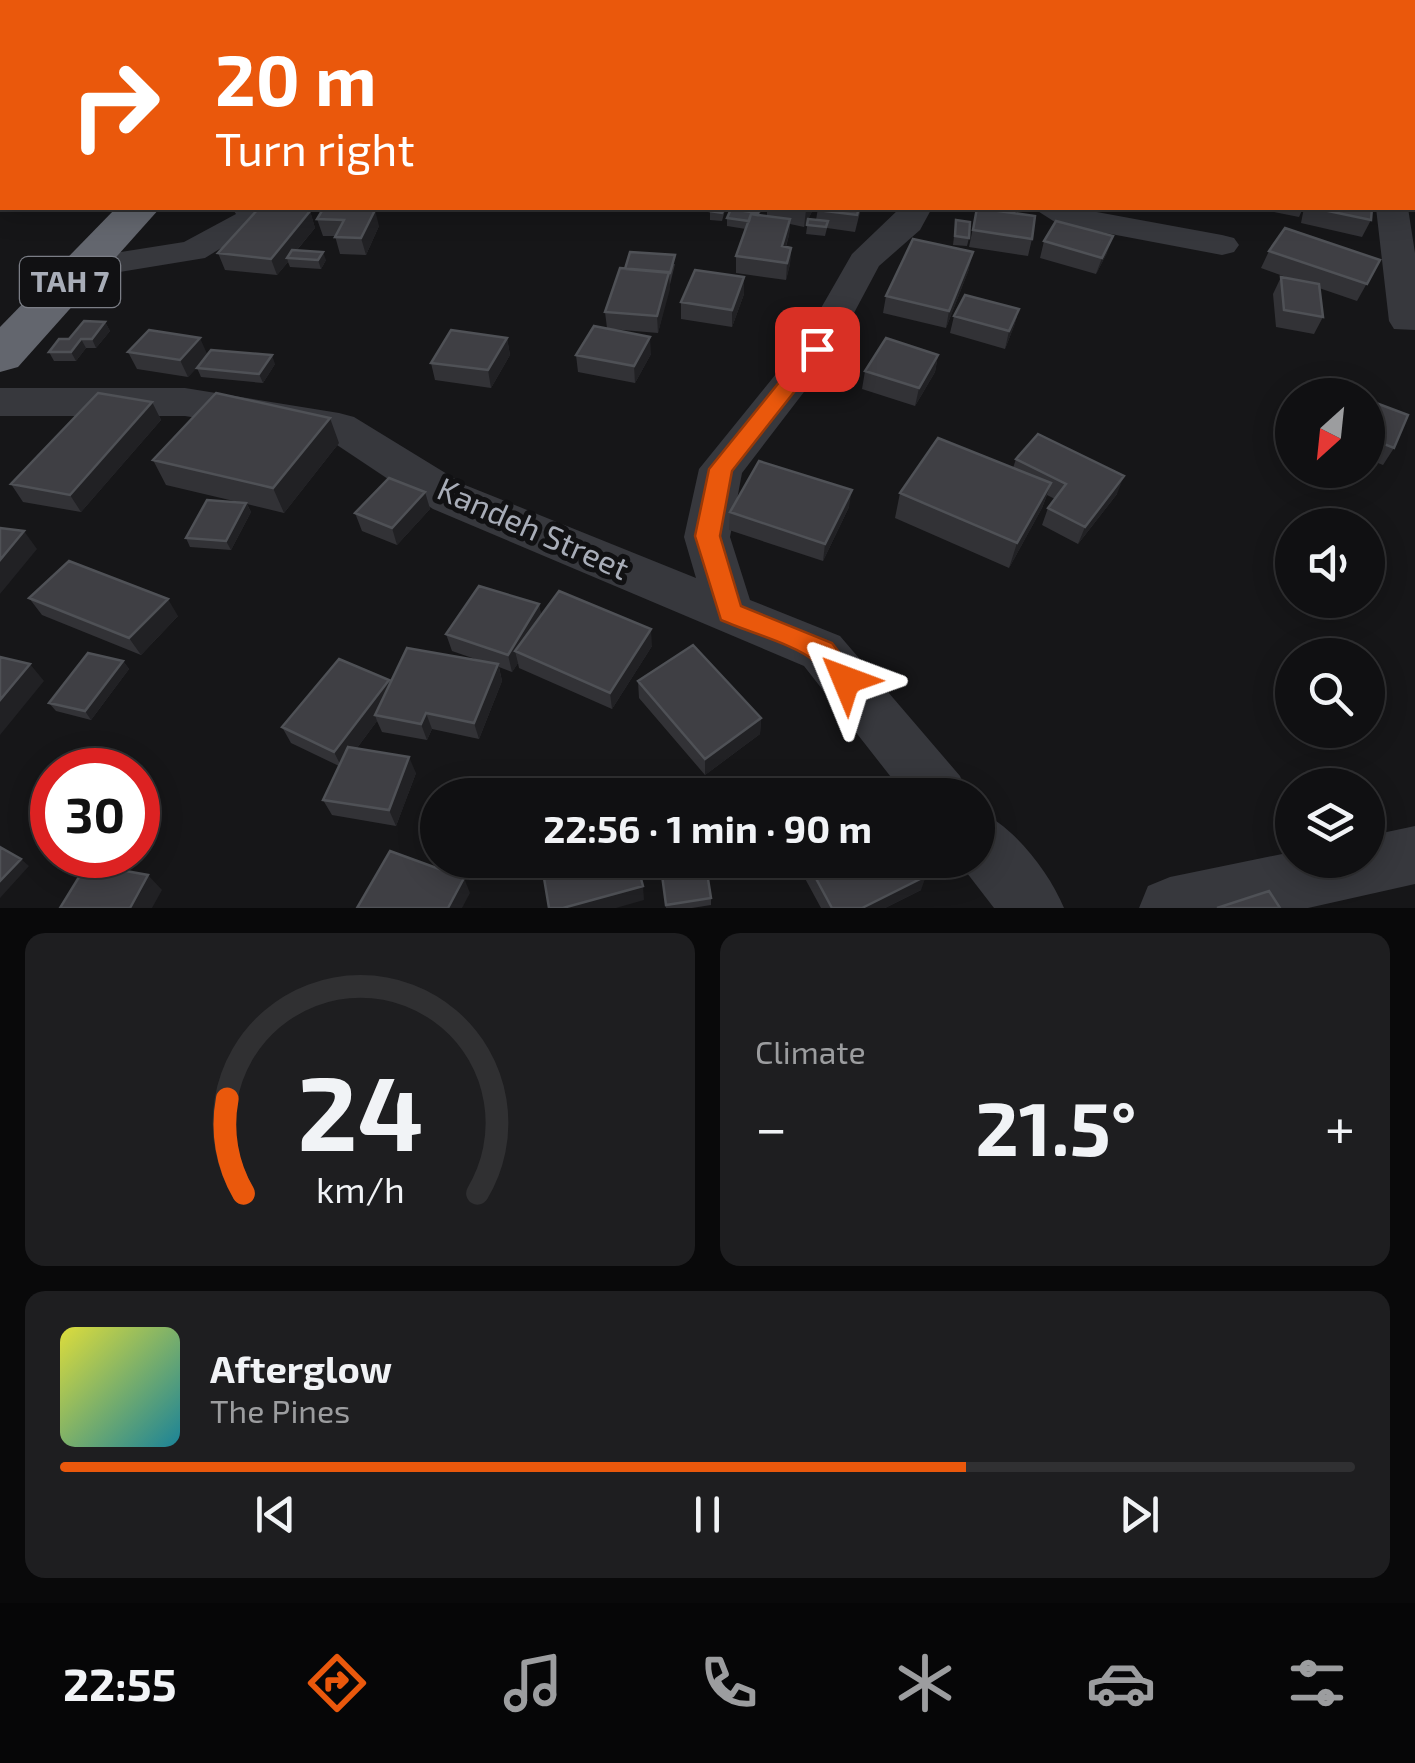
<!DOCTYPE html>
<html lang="en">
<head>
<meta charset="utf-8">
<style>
  body { margin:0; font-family:"Exo 2",sans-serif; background:#1e1e20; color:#f1f3f6; height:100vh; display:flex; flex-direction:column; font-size:38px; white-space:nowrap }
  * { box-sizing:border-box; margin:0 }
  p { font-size:32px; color:#9c9d9f }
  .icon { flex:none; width:55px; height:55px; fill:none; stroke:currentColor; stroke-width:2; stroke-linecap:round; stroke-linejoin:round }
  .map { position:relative; height:908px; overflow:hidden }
  .panel { display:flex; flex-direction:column; gap:25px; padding:25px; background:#09090a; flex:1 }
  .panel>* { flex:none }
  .guide { position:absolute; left:0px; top:0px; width:1415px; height:210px; box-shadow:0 5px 25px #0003,0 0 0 2px #303032; background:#ea580c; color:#fff; overflow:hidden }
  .needle { width:65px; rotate:207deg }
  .controls { position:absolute; left:1275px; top:378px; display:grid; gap:20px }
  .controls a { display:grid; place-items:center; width:110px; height:110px; border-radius:50%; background:#101012; box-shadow:0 5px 25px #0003,0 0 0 2px #303032; font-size:50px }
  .speed { position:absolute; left:30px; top:748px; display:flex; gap:20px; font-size:50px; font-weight:700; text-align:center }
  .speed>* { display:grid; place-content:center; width:130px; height:130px; border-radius:50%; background:#101012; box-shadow:0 5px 25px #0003,0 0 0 2px #303032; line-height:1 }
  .speed .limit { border:15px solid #d22; background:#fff; color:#111 }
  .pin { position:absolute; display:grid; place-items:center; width:85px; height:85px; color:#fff; margin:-42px; border-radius:20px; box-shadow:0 5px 15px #0006 }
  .me { position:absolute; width:110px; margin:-55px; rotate:314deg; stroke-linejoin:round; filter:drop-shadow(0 0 8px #0008) }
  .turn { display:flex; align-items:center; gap:35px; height:210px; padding:0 50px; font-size:45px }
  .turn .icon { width:130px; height:130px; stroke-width:2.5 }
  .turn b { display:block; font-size:70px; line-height:85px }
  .big { font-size:75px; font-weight:700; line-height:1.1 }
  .panel .tile { flex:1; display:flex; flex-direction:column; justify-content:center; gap:15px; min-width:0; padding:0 35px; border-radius:20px; background:#1e1e20 }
  .panel .dial { align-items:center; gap:0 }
  .dial svg { height:260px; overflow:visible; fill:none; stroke:#303032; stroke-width:7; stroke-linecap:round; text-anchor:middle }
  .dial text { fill:#f1f3f6; stroke:none }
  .song { display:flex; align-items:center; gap:30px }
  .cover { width:120px; height:120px; border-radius:15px; background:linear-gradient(135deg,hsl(60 70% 55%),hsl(190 70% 35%)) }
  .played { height:10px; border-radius:5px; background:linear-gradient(90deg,#ea580c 70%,#303032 70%) }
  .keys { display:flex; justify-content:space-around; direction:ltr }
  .heat { display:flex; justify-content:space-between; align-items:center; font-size:55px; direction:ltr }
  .panel .tiles { flex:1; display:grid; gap:25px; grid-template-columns:1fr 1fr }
  .tile:last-child { grid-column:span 2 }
  .trip { position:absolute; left:420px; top:778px; width:575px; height:100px; border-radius:50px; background:#101012; box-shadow:0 5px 25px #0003,0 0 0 2px #303032; font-weight:700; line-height:100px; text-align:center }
  .tabs { display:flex; height:160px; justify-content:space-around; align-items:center; background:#060607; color:#9c9d9f }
  .tabs .icon { width:70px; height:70px }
  .tabs .current { color:#ea580c }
  .tabs b { font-size:45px; color:#f1f3f6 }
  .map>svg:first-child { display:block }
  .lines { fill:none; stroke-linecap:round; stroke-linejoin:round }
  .street { fill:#37383d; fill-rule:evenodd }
  .highway { fill:#63666e; fill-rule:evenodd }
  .wall { fill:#323236 }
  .shaded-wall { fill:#212124 }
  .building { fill:#3f3f44; stroke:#4f5156; stroke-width:2.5 }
  .route { fill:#ea580c; stroke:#983908; stroke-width:2.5 }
  .labels { text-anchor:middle; stroke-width:10; stroke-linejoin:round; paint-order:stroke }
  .shield { fill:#111113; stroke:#7b7e86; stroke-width:2.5 }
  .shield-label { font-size:30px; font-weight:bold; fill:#a8adb8 }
  .street-label { font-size:32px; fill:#a8adb8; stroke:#111113 }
</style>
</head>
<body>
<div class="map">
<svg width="1415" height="908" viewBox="0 0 1415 908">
  <rect width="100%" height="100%" fill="#161618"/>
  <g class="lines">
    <path class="street" d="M1102,0H1126L1127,2H1103Z
      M1347,0H1371L1373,2H1349Z
      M1412,58L1415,59V77L1412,76Z
      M232,208H267L273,216L205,258L83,278L71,275L66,268L71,261L83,258L184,242L236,214Z
      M900,208H932L920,230L879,266L830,358L742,473L730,537L750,600L840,636L960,776L968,795H905L804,666L433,509L328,439L185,416H0V388H185L339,413L354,417L465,485L696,578L684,537L699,469L801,343L852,254Z
      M1033,208H1075L1222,235L1234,238L1239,245L1234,252L1222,255L1058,224Z
      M1376,208H1408L1415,253V330L1394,329L1389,321Z
      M978,811C1014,826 1049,872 1064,908H994L957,860H978Z
      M1415,826V884L1308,908H1139L1148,886L1170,877L1292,852V860H1368V836Z"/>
    <path class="highway" d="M116,208H160L18,367L0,372V327Z"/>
  </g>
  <path class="wall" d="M412,0L409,2L384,0Z
    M1231,0H1355L1357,2H1231Z
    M1375,0H1415V15H1412V2H1377Z
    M0,149H2V196H0Z
    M712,208H763L759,215L767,216V208H814L808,219L816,220L818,208H861L855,232L827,228L825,236L806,234L808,220L804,227L790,224L789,235L786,247L791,248L790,264L786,280L736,273V256L746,229L727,226V218L730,211L725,210L722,221L710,220V211Z
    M977,208L1032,239L1028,256L969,247Z
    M1275,208H1303L1299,217L1274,212Z
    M1304,208H1372L1371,220L1362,237L1301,223Z
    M323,209L379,226L366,255L340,254L335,236H323L317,219Z
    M310,211L315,228L297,250L326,260L321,269L290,267L288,262L277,275L225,270L218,253Z
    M956,220L969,238L967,246L953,245Z
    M1044,241L1107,253L1096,274L1040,258Z
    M1269,251L1380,260L1357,301L1319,288L1323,317L1314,334L1276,327L1273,294L1281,277L1294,280L1261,268Z
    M675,264L658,333L611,329L651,354L635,383L578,372L576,355L607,328L605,312L625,269Z
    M969,269L946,328L883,313L886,296Z
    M744,277V294L732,327L681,319V302Z
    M1019,309L1014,326L1005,349L950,333L954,316Z
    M105,322L110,331L96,348H86L76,361H54L49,352L69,339Z
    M507,338L510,355L491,388L435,380L431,363Z
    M128,352L207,355L275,364L263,383L201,377L197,368L201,363L188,377L137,369Z
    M938,355L935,372L915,406L862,389L865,371Z
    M1368,400L1394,448L1383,465L1368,459Z
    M152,402L161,420L81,512L23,502L11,484Z
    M339,443L284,513L247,504L251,512L231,550L190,547L186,538L238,502L166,485L153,460Z
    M1016,459L1117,494L1078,544L1042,525L1048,508L1055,499L1047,495L1042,508L1009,568L895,518L900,493L1013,468Z
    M425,492L430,509L397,545L362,531L355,513Z
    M849,507L823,561L729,530L730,512Z
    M29,598L178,616L141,655L42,615Z
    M539,604L541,615L652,646L612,709L519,668L518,663L512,672L499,667L502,681L479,739L432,729L427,740L382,732L377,721L357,748L416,773L396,826L332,815L323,800L339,766L291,743L282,727L390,683L481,661L452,651L446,634Z
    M123,661L129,669L91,720L56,711L49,703Z
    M638,681L761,718L760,734L705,775L639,698Z
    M660,860L711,898V905L692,908H666Z
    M795,860H916L921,890L885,908H821Z"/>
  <path class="shaded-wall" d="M807,208H814L804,227L806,210Z
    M375,210L379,226L366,255L361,238Z
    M310,211L315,228L290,258H287L288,262L277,275L271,259Z
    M790,219L789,235L781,263L782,246Z
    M1113,236L1107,253L1096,274L1102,258Z
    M791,248L790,264L786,280L787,263Z
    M323,252L326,260L321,269L318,260Z
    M973,252L969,269L946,328L949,311Z
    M669,272L670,289L658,333L657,316Z
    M744,277V294L732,327V310Z
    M1019,309L1014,326L1005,349L1009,331Z
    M105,322L110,331L96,348L92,339Z
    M650,337L651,354L635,383L634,366Z
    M200,338L208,356L188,377L180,360Z
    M507,338L510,355L491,388L488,370Z
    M81,339L86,348L76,361L71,352Z
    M272,355L275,364L263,383L259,374Z
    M938,355L935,372L915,406L919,388Z
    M152,402L161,420L81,512L70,495Z
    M330,418L339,443L284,513L273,488Z
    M1124,476L1117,494L1078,544L1085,527Z
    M1051,483L1042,508L1009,568L1017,543Z
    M852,490L849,507L823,561L825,544Z
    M425,492L430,509L397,545L392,528Z
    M246,503L251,512L231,550L226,541Z
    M24,531L37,549L0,594V560Z
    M168,599L178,616L141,655L129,638Z
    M539,604L542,621L515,651L518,663L512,672L508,655Z
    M651,629L652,646L612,709L610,693Z
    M123,661L129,669L91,720L85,711Z
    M30,664L44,681L0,735V700Z
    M498,664L502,681L479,739L474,723Z
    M389,680L396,697L375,715L377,721L342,768L334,752Z
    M426,713L432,729L427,740L421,724Z
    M761,718L760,734L705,775V759Z
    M409,757L416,773L396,826L389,810Z
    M21,859L29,866L0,898V881Z
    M148,875L162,890L152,908H130Z
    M926,876L921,890L885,908H862Z
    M464,878L470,893L462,908H448Z
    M643,886L644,900L616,908H563Z"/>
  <path class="building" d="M147,0H188L184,2H143Z
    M509,0H527L526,2H508Z
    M660,0H690L689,2H659Z
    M698,0H732L731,2H697Z
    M825,0H858V2H824Z
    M1247,0H1355L1357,2H1248Z
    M0,149H2V180H0Z
    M259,208L310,211L271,259L218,253Z
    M712,208H725L722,213L710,211Z
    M818,208H859L857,215L817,210Z
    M977,208L1035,216L1032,239L973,230Z
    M1314,208H1372L1371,220Z
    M323,209L375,210L361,238L335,237L344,220L317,219Z
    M731,209L758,213L757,215L751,214L749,221L727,218Z
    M751,214L790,219L782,246L791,248L787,263L736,256Z
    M808,219L828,221L826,227L807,225Z
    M956,220L970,222L969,238L955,236Z
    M1056,221L1113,236L1102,258L1044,241Z
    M1285,228L1380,260L1367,284L1269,251Z
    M913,239L973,252L949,311L886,296Z
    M292,250L323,252L318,260L287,258Z
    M630,252L675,255L670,273L625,269Z
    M620,268L669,272L657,316L605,312Z
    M695,270L744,277L732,310L681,302Z
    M1281,277L1319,284L1323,317L1284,310Z
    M965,295L1019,309L1009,331L954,316Z
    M84,321L105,322L92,339H81L71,352H49L59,339H69Z
    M594,326L650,337L634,366L576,355Z
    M149,330L200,338L180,360L128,352Z
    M451,330L507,338L488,370L431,363Z
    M886,338L938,355L919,388L865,371Z
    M211,350L272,355L259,374L197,368Z
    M98,393L152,402L70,495L11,484Z
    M216,393L330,418L273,488L153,460Z
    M1368,400L1408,415L1394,448L1368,438Z
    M1038,434L1124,476L1085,527L1048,508L1066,484L1016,459Z
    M938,438L1051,483L1017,543L900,493Z
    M759,461L852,490L825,544L730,512Z
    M389,478L425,492L392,528L355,513Z
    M207,500L246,503L226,541L186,538Z
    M0,528L24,531L0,560Z
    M69,561L168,599L129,638L29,598Z
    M479,586L539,604L508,655L446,634Z
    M559,591L651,629L610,693L515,651Z
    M693,645L761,718L705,759L638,681Z
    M407,648L498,664L474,723L426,713L421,724L375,715Z
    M88,653L123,661L85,711L49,703Z
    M0,657L30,664L0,700Z
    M339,659L389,680L334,752L282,727Z
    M348,747L409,757L389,810L323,800Z
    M0,847L21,859L0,881Z
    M390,851L464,878L448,908H357Z
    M541,860H636L643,886L563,908H549Z
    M660,860H705L711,898L666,905Z
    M806,860H916L926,876L862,908H832Z
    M87,864L148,875L130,908H60Z
    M1269,891L1280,908H1217Z"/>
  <path class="route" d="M817,343L827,349L824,354L732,471L720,536L741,606L832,643L860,680L856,688C833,696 829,675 814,661C797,645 745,631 721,620L695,536L709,469L810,344Z"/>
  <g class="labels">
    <rect class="shield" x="20" y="257" width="100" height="50" rx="8"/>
    <g class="shield-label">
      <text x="70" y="292">TAH 7</text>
    </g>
    <g class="street-label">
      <text transform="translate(533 529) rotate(24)" y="11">Kandeh Street</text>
    </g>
  </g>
</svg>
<div class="controls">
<a><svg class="needle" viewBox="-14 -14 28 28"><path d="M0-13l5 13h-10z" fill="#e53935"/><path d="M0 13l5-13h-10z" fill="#9c9d9f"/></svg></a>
<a><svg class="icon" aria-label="sound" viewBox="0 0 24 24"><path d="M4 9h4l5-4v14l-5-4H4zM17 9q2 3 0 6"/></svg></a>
<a><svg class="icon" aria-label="search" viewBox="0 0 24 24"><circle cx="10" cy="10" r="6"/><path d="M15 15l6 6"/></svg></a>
<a><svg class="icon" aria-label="layers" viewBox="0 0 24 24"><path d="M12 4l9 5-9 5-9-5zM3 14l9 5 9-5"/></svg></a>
</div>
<div class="speed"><div class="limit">30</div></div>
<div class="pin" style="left:817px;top:349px;background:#d93025"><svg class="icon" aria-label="arrive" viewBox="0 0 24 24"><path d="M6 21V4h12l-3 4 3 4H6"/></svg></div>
<svg class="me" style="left:846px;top:680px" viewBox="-20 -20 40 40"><path d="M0-17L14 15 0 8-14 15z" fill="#ea580c" stroke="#fff" stroke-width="4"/></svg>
<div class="trip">22:56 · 1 min · 90 m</div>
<div class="guide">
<div class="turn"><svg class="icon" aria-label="right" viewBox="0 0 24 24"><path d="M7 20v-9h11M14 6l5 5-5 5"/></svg><div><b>20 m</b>Turn right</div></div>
</div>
</div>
<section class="panel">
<div class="tiles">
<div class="tile dial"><svg viewBox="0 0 100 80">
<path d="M14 69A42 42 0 1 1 86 69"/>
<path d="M14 69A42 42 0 0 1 9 40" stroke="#ea580c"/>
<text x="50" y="56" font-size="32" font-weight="700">24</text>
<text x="50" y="72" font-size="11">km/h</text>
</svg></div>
<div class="tile"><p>Climate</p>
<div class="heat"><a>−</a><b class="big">21.5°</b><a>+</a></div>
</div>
<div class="tile">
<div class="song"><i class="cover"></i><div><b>Afterglow</b><p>The Pines</p></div></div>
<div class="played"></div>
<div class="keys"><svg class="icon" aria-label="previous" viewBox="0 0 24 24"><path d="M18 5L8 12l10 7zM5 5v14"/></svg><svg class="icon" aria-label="pause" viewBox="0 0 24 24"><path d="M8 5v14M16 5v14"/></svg><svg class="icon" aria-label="next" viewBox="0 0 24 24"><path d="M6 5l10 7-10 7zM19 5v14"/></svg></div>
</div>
</div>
</section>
<nav class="tabs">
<b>22:55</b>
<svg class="icon current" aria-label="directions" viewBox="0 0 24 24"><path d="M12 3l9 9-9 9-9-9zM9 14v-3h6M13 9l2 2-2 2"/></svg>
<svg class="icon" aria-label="music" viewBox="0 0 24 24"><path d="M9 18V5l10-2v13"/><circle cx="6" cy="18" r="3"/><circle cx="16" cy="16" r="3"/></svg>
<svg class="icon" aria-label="phone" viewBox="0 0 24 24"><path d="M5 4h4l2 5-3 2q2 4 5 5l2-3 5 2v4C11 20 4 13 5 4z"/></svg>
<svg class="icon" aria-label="climate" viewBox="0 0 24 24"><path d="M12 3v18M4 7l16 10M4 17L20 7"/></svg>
<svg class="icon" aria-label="car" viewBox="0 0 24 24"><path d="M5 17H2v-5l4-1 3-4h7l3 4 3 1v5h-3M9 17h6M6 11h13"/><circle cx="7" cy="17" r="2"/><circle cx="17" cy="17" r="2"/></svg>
<svg class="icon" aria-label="filters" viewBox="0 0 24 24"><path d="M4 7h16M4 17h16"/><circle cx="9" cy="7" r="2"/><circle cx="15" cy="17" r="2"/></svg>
</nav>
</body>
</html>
